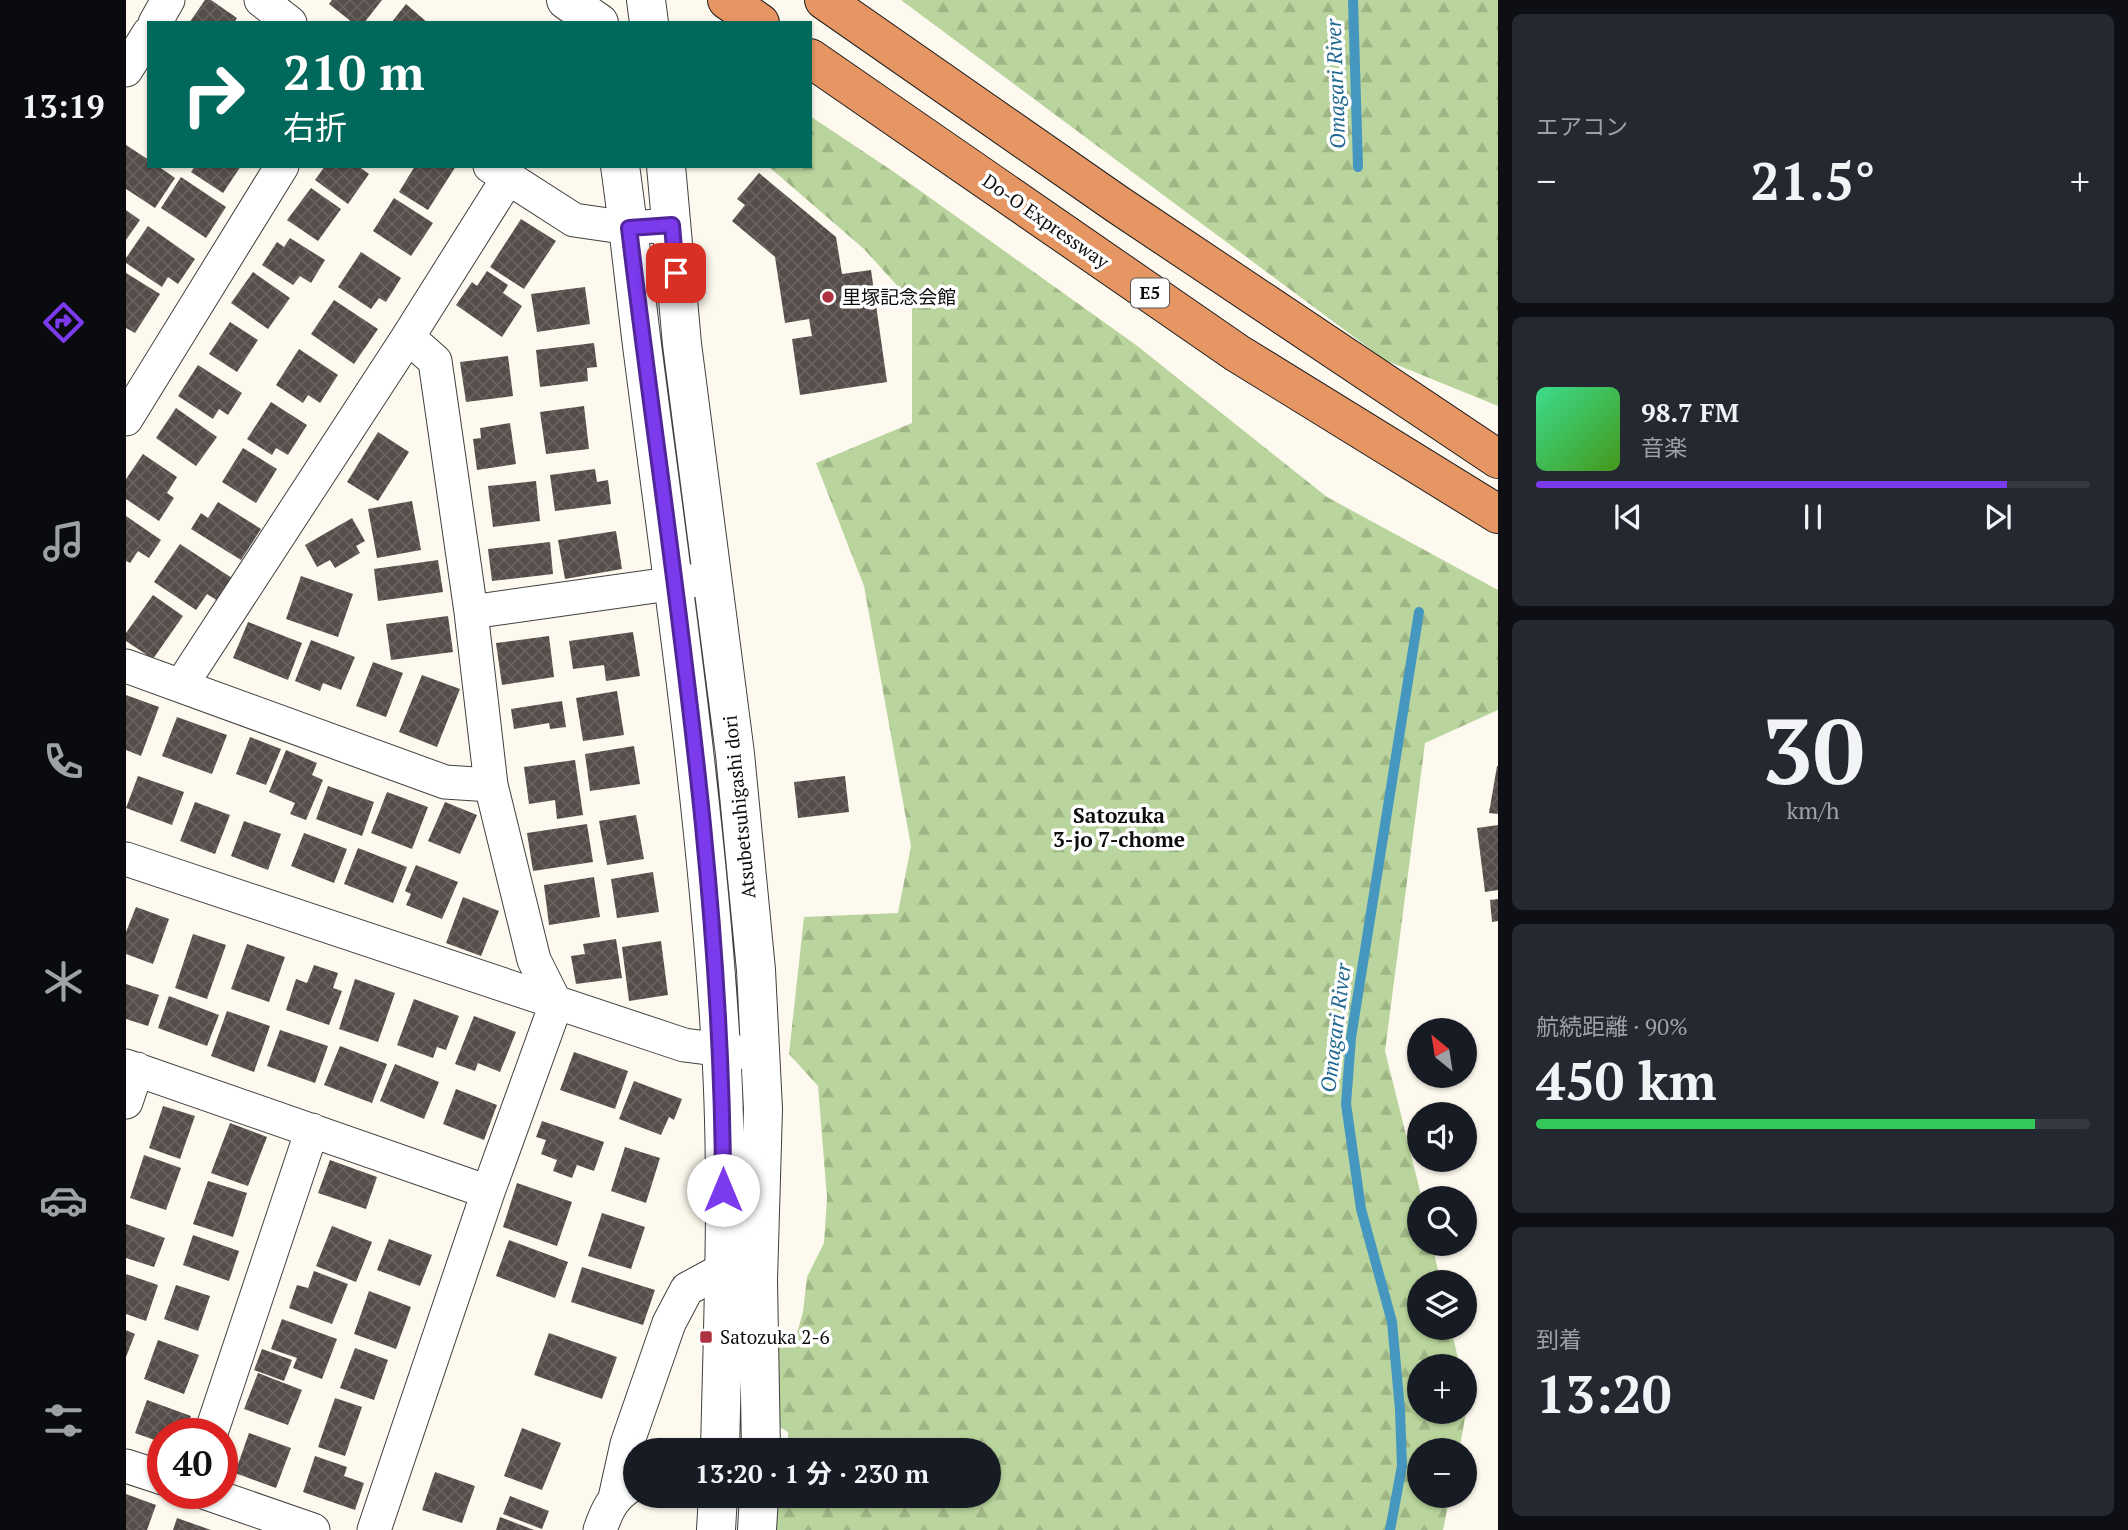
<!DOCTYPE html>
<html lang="ja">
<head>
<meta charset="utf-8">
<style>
  body { margin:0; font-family:"PT Serif","Noto Sans JP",serif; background:#242831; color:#f1f3f6; height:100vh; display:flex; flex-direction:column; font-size:26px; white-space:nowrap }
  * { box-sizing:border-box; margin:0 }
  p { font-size:23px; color:#9ea1a6 }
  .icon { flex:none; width:38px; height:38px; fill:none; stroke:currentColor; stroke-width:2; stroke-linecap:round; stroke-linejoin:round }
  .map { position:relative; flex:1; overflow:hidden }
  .panel { display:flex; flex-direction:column; gap:14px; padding:14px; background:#0d0f14; width:630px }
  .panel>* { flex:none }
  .guide { position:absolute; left:21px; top:21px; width:665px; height:147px; border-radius:0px; box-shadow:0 2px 5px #0004; background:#00695c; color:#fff; overflow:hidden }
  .needle { width:46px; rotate:330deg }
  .controls { position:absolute; left:1281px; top:1018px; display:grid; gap:14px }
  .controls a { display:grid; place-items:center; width:70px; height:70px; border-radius:50%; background:#171b24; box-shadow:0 2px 5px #0004; font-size:35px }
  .speed { position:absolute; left:21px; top:1418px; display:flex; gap:14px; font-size:35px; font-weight:700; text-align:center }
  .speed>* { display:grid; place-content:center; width:91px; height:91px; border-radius:50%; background:#171b24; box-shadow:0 2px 5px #0004; line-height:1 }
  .speed .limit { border:10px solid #d22; background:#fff; color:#111 }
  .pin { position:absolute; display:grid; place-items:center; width:60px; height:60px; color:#fff; margin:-30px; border-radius:14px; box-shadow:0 4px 10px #0006 }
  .me { position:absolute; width:77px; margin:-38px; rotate:0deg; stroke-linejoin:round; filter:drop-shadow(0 0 5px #0008) }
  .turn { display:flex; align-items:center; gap:24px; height:147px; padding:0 21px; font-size:32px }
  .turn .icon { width:91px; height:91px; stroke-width:2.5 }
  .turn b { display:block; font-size:49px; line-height:60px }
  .big { font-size:52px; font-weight:700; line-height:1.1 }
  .panel .widget { flex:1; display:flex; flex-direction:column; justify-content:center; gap:10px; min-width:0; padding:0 24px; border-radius:10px; background:#242831 }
  .panel .dial { align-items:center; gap:0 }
  .dial b { font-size:91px; line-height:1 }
  .song { display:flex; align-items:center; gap:21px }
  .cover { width:84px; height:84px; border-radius:10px; background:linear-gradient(135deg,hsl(150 70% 55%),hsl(100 70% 35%)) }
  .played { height:7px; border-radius:4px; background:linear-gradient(90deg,#7c3aed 85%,#363941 85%) }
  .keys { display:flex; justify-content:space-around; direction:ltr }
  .heat { display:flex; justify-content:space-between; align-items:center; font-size:38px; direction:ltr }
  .charge { height:10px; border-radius:5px; background:linear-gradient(90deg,#34c759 90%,#363941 0) }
  .trip { position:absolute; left:497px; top:1438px; width:378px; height:70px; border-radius:35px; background:#171b24; box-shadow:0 2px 5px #0004; font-weight:700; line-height:70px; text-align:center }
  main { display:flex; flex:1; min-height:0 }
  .tabs { display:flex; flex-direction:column; width:126px; justify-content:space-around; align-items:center; background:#090b0e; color:#9ea1a6 }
  .tabs .icon { width:49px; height:49px }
  .tabs .selected { color:#7c3aed }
  .tabs b { font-size:32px; color:#f1f3f6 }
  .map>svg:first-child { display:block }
  .forest { fill:url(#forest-firs) }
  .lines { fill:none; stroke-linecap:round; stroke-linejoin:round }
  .stream { stroke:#4597c0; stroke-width:10 }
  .building { fill:url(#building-cross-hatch) }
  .minor-casing { stroke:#404040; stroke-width:35 }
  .tertiary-casing { stroke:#404040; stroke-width:40 }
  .motorway-casing { stroke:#1e1e1e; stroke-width:40 }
  .minor { stroke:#fff; stroke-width:33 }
  .tertiary { stroke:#fff; stroke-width:38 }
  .motorway { stroke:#e69663; stroke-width:38 }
  .route-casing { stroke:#51269a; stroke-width:18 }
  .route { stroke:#7c3aed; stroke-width:12 }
  .poi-dot { fill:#af3241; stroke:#fff; stroke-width:2.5 }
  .labels { text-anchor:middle; stroke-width:7; stroke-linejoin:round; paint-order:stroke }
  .shield { fill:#fff; stroke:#565656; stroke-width:2 }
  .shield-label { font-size:18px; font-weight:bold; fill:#0d0d0d }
  .street-label { font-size:19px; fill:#0d0d0d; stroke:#fff }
  .poi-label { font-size:19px; fill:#0d0d0d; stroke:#fff; text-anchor:start }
  .water-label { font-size:21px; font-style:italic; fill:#226992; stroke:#fff }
  .neighbourhood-label { font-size:21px; font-weight:bold; fill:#0d0d0d; stroke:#fff }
</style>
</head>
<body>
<main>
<nav class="tabs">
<b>13:19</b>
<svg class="icon selected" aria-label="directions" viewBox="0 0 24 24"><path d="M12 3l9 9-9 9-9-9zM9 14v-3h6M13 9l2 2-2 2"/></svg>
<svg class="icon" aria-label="music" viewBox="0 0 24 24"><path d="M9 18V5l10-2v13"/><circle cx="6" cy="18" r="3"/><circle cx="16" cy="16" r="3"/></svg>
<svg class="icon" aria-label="phone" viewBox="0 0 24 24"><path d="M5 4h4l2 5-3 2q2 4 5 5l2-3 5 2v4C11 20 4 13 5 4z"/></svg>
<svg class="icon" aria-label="climate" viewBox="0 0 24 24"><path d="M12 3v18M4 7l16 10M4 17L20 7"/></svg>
<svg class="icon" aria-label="car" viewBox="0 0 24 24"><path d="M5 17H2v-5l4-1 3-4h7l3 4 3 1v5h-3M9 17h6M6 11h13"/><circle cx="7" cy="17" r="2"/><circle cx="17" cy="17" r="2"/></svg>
<svg class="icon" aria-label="filters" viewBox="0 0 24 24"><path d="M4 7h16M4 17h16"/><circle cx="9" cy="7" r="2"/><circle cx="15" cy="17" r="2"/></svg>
</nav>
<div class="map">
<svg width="1372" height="1530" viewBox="0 0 1372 1530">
  <defs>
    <pattern id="forest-firs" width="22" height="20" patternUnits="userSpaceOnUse" patternTransform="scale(1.75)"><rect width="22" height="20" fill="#b9d49c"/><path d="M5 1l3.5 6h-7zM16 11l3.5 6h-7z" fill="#9eb585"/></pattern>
    <pattern id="building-cross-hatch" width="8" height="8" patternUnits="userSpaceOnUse" patternTransform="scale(1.75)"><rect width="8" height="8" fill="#544d4a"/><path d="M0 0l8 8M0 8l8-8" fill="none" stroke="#686260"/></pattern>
  </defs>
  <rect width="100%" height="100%" fill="#fdf9ee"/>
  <path class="forest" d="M775,0H1372V406L1259,360Z
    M684,116L768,172L1010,345L1201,497L1372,590V710L1299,743L1259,1051L1296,1199H1293V1244H1306L1315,1283H1293V1328H1325L1334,1367H1293V1412H1339V1388L1342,1402L1333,1451H1293V1496H1324L1317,1530H636L638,1496H863V1451H662V1432L647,1423L652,1342L669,1340L677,1312L681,1277L698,1243L701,1198L692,1086L663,1054L678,917L772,913L785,846L738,586L690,463L786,423V302L738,249L642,166H684Z"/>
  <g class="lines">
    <path class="stream" d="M1227,0L1232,167
      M1264,1530L1276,1466L1274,1410L1266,1322L1235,1209L1220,1104L1225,1038L1293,612"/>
  </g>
  <path class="building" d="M79,0H85L111,18L108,23H63Z
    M206,0H256L238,23H227L203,4Z
    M280,4L302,23H265Z
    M0,145L23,160V166H32L49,178L29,208L0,189Z
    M69,166H115L97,193L65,172Z
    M199,166H232L243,174L222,204L189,180Z
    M289,166H330L302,210L273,192Z
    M633,173L710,237L716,274L745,270L761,382L674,395L666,339L686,336L683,319L659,323L649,257L606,221L619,205L611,199Z
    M55,177L100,207L80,238L35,208Z
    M185,188L215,209L192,241L161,220Z
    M268,198L307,223L285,256L247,231Z
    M0,210L14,220L0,240Z
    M395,219L430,241L398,289L364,267Z
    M22,226L69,259L52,284L42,277L36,287L0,263V258Z
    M164,238L199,260L185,283L174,276L167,285L136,265L151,242L158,247Z
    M235,252L275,278L260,302L253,298L245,309L212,287Z
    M361,271L382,285L377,293L396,306L376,337L330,305L346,282L351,286Z
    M127,272L164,298L142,329L105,303Z
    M0,273L34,294L9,333L0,328Z
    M459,287L464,324L411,332L405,294Z
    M208,300L252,329L228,364L185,334Z
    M104,322L132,340L111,372L83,354Z
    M468,343L471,367L461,368L462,381L414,387L410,350Z
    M173,349L212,375L194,403L182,395L177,403L150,385Z
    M382,356L387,396L340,402L334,362Z
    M72,365L116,393L102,415L93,409L87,419L52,396Z
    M145,402L181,425L162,455L150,448L146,455L121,439Z
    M458,406L463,449L420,454L414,412Z
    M50,408L91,437L70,466L30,438Z
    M384,423L390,464L351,470L347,439L355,438L354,428Z
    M252,432L283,452L252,501L221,482Z
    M117,448L151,469L130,503L96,482Z
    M17,454L51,477L41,493L48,498L33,521L0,499V479Z
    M469,469L471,482L482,480L485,504L429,511L424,475Z
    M410,481L414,521L367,527L362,486Z
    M286,501L295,550L251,558L242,509Z
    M92,502L135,529L115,560L65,529L75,513L82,518Z
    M0,516L35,540L23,558L12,551L4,563L0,561Z
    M226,518L239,541L230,546L234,553L209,568L204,560L191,567L179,545Z
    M490,531L496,569L439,579L432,540Z
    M424,542L427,574L366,581L362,549Z
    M54,544L106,578L92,601L81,594L70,610L28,582Z
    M312,560L317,592L252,601L248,569Z
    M175,576L227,594L212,637L160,619Z
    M27,595L57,616L27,659L0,641V633Z
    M322,616L327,652L265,660L260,624Z
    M122,622L176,643L162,680L107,658Z
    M507,632L514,676L480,681L478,665L447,669L443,641Z
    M423,636L428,677L376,685L370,643Z
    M185,640L229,657L215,690L197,683L194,691L169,681Z
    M247,662L277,673L260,717L230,706Z
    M296,675L334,689L311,747L273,732Z
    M491,691L498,735L457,741L450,698Z
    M0,695L33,707L15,756L0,750Z
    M436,701L440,727L424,729L423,723L388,729L385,709Z
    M51,717L101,735L86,774L36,756Z
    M124,737L155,749L140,785L110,774Z
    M508,746L514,784L464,791L459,754Z
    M160,750L191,763L186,775L197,780L180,820L164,814L169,803L143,792Z
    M449,760L457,815L431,819L429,800L403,804L398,767Z
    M1371,766H1372V814L1363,813Z
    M12,776L58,792L46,825L0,808Z
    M719,776L723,812L672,818L668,782Z
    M202,786L248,802L236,836L190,819Z
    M261,792L302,807L286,849L245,833Z
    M69,802L104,815L89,854L54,841Z
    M319,802L351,815L334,854L302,841Z
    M510,815L518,859L481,865L473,821Z
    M118,821L155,834L142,870L105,856Z
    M461,824L467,862L407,871L401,833Z
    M1372,825V890L1359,892L1351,828Z
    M178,833L221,849L208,883L165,866Z
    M232,848L281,867L267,903L218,884Z
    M290,865L332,882L316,919L280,905L285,894L279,891Z
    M527,872L533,912L491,918L485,879Z
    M468,877L474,917L423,925L418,885Z
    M337,897L373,911L355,956L320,943Z
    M1372,899V921L1366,922L1364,900Z
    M10,907L43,919L27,964L0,954V932Z
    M67,934L100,945L81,999L49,988Z
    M490,939L496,978L450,984L445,956L459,954L457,944Z
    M535,941L542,995L503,1001L496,947Z
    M121,944L159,957L143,1002L105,989Z
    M188,965L212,973L207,988L216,991L203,1025L160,1010L170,979L181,983Z
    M229,979L269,993L252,1042L213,1029Z
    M0,984L33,995L22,1026L0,1019Z
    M43,996L93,1015L81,1046L32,1028Z
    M288,999L333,1016L320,1050L311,1047L307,1058L271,1045Z
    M101,1011L144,1026L128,1072L85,1056Z
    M348,1016L390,1032L374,1072L352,1063L349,1071L329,1064Z
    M154,1030L202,1046L189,1083L141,1066Z
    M214,1046L261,1064L246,1103L198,1085Z
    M448,1052L502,1071L489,1109L434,1090Z
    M269,1064L313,1082L298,1119L254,1101Z
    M508,1081L556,1099L548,1120L543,1117L535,1135L493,1119Z
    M330,1089L371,1105L358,1140L317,1124Z
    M37,1106L69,1116L54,1159L23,1148Z
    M416,1121L478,1142L468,1171L451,1165L446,1178L427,1171L431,1160L415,1154L420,1140L410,1137Z
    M104,1123L141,1137L122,1186L85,1173Z
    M499,1147L534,1158L520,1203L485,1191Z
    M18,1155L55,1168L40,1210L4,1198Z
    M204,1160L251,1177L240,1209L192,1193Z
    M82,1181L121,1193L107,1237L67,1224Z
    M391,1183L446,1202L431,1246L377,1227Z
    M476,1213L519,1227L505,1269L462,1256Z
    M0,1224L39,1238L28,1267L0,1258Z
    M206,1226L246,1242L230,1282L190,1266Z
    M67,1235L113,1251L103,1281L57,1265Z
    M263,1239L306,1255L294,1286L251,1270Z
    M383,1240L442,1262L429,1298L370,1276Z
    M456,1267L529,1290L517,1325L445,1302Z
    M188,1271L222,1284L206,1324L163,1308L171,1285L182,1288Z
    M0,1274L32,1285L20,1321L0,1314Z
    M50,1285L84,1296L72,1331L38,1319Z
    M243,1291L285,1307L270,1349L228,1334Z
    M156,1319L211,1339L196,1379L167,1368L171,1358L145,1349Z
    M0,1330L9,1334L0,1357Z
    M423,1333L491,1357L476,1399L408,1375Z
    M32,1340L73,1355L58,1394L18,1379Z
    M229,1348L262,1360L248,1400L214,1388Z
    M136,1349L166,1360L158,1381L128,1370Z
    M132,1373L176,1390L162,1425L118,1409Z
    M209,1398L236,1407L219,1456L192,1447Z
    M21,1400L65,1416L58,1433H37V1443L9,1433Z
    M396,1428L435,1443L416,1490L378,1476Z
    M123,1433L165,1448L150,1488L109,1473Z
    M189,1456L221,1467L218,1476L238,1483L229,1510L177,1492Z
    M309,1472L349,1486L336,1523L296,1510Z
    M0,1494L30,1505L21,1530H0Z
    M384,1496L423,1511L416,1529L377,1514Z
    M374,1517L408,1530H370Z
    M51,1518L85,1530H47Z"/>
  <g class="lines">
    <defs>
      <path id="minor" d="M135,0L164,23
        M29,23L42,0
        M0,70L23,33
        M364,166L448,220L503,228L546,225
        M0,419L156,166
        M345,612L586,578
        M0,666L319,782L365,785
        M56,684L282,337L382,178
        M0,859L558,1045L621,1053
        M0,1066L362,1192
        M0,1102L11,1069
        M85,1433L186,1130
        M0,1466L37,1478
        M80,1493L187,1530
        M489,1498L501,1444L543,1323L561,1289L598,1269
        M248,1530L362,1192L430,1004L408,960L365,785L345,612L309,361L282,337
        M474,1530C481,1510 487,1496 506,1485"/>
      <path id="tertiary" d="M440,0L473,23
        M520,0L523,23
        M494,166C503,228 509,291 517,353C547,585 581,815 595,1049C603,1182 597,1317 594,1451
        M540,166L556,344L609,754L630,970L637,1109L632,1280L635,1451
        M590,1530L592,1496
        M631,1530L633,1496"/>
      <path id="motorway" d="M601,0L634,23
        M698,0L991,204L1372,459
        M684,58L1111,353L1372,514"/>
    </defs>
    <use href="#minor" class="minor-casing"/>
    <use href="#tertiary" class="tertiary-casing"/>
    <use href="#motorway" class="motorway-casing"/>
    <use href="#minor" class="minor"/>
    <use href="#tertiary" class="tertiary"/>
    <use href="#motorway" class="motorway"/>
  </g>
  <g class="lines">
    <defs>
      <path id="route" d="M550,273L546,225L503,228C541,548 597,867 597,1190"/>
    </defs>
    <use href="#route" class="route-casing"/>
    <use href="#route" class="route"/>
  </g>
  <g class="poi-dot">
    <circle cx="702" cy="297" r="7"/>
    <rect x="573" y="1330" width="14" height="14" rx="3.5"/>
  </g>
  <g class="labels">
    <rect class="shield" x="1005" y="278.5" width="38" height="29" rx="5"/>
    <g class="shield-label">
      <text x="1024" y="299">E5</text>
    </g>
    <g class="street-label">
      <text transform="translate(920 221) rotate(35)" y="7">Do-O Expressway</text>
      <text transform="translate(613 807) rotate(-96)" y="7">Atsubetsuhigashi dori</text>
    </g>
    <g class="poi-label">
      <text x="716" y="304">里塚記念会館</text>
      <text x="594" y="1344">Satozuka 2-6</text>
    </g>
    <g class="water-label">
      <text transform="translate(1210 84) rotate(-92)" y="7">Omagari River</text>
      <text transform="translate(1210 1028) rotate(-83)" y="7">Omagari River</text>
    </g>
    <g class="neighbourhood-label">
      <text x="993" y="823">Satozuka<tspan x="993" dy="24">3-jo 7-chome</tspan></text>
    </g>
  </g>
</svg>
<div class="controls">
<a><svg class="needle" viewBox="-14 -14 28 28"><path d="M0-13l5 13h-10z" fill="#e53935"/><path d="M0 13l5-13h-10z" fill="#9ea1a6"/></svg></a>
<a><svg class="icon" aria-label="sound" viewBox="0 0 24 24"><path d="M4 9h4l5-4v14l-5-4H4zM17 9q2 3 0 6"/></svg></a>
<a><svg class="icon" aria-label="search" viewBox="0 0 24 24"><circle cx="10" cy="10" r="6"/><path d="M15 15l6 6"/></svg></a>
<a><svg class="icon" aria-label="layers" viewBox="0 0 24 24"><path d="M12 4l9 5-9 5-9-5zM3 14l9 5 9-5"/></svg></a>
<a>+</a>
<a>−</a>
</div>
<div class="speed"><div class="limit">40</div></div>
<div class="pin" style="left:550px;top:273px;background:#d93025"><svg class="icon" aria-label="arrive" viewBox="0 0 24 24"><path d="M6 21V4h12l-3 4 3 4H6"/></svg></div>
<svg class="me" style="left:597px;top:1190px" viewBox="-20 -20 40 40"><circle r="19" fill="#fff"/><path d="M0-13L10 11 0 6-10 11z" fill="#7c3aed"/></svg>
<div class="trip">13:20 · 1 分 · 230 m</div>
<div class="guide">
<div class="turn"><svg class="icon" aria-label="right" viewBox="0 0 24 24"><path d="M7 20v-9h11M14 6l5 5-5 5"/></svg><div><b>210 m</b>右折</div></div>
</div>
</div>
<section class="panel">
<div class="widget"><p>エアコン</p>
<div class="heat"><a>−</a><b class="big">21.5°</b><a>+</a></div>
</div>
<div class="widget">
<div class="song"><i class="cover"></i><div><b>98.7 FM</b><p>音楽</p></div></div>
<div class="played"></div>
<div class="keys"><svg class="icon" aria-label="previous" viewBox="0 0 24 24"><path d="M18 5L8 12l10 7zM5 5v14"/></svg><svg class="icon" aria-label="pause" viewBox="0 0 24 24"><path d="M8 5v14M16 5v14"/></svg><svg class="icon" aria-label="next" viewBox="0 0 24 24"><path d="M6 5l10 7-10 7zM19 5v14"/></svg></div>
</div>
<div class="widget dial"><b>30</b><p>km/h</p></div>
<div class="widget"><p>航続距離 · 90%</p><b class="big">450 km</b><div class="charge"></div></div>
<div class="widget"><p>到着</p><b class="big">13:20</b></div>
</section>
</main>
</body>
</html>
